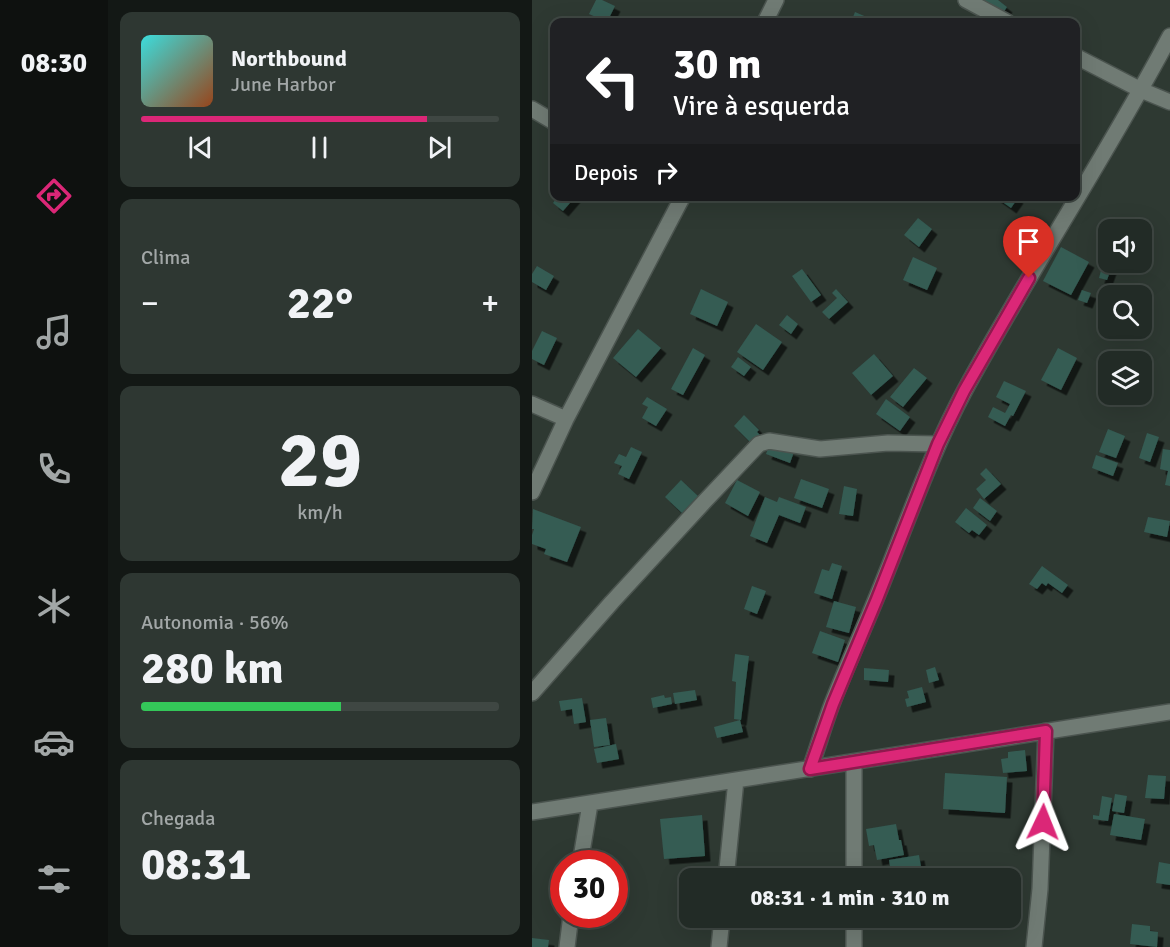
<!DOCTYPE html>
<html lang="pt">
<head>
<meta charset="utf-8">
<style>
  body { margin:0; font-family:Signika,sans-serif; background:#2e3732; color:#f1f3f6; height:100vh; display:flex; flex-direction:column; font-size:22px; white-space:nowrap }
  * { box-sizing:border-box; margin:0 }
  p { font-size:20px; color:#a2a7a7 }
  .icon { flex:none; width:33px; height:33px; fill:none; stroke:currentColor; stroke-width:2; stroke-linecap:round; stroke-linejoin:round }
  .map { position:relative; flex:1; overflow:hidden }
  .panel { display:flex; flex-direction:column; gap:12px; padding:12px; background:#131815; width:424px }
  .panel>* { flex:none }
  .top-card { position:absolute; left:18px; top:18px; width:530px; height:183px; border-radius:12px; box-shadow:0 6px 24px #0002,0 0 0 2px #3f4743; background:#202124; color:#fff; overflow:hidden }
  .controls { position:absolute; left:566px; top:219px; display:grid; gap:12px }
  .controls a { display:grid; place-items:center; width:54px; height:54px; border-radius:12px; background:#222b26; box-shadow:0 6px 24px #0002,0 0 0 2px #3f4743; font-size:30px }
  .speed { position:absolute; left:18px; top:850px; display:flex; gap:12px; font-size:30px; font-weight:700; text-align:center }
  .speed>* { display:grid; place-content:center; width:78px; height:78px; border-radius:50%; background:#222b26; box-shadow:0 6px 24px #0002,0 0 0 2px #3f4743; line-height:1 }
  .speed .limit { border:9px solid #d22; background:#fff; color:#111 }
  .pin { position:absolute; display:grid; place-items:center; width:51px; height:51px; color:#fff; margin:-62px -26px; border-radius:50% 50% 50% 0; rotate:-45deg; box-shadow:0 0 6px #0007 }
  .pin .icon { rotate:45deg }
  .me { position:absolute; width:66px; margin:-33px; rotate:2deg; stroke-linejoin:round; filter:drop-shadow(0 0 4px #0008) }
  .turn { display:flex; align-items:center; gap:21px; height:126px; padding:0 24px; font-size:27px }
  .turn .icon { width:78px; height:78px; stroke-width:2.5 }
  .turn b { display:block; font-size:42px; line-height:51px }
  .then { display:flex; align-items:center; height:57px; padding:0 24px; background:#0003; gap:12px; font-size:22px }
  .big { font-size:45px; font-weight:700; line-height:1.1 }
  .panel .card { flex:1; display:flex; flex-direction:column; justify-content:center; gap:9px; min-width:0; padding:0 21px; border-radius:12px; background:#2e3732 }
  .panel .dial { align-items:center; gap:0 }
  .dial b { font-size:78px; line-height:1 }
  .song { display:flex; align-items:center; gap:18px }
  .cover { width:72px; height:72px; border-radius:9px; background:linear-gradient(135deg,hsl(180 70% 55%),hsl(20 70% 35%)) }
  .played { height:6px; border-radius:3px; background:linear-gradient(90deg,#db2777 80%,#3f4743 80%) }
  .keys { display:flex; justify-content:space-around; direction:ltr }
  .heat { display:flex; justify-content:space-between; align-items:center; font-size:33px; direction:ltr }
  .charge { height:9px; border-radius:4px; background:linear-gradient(90deg,#34c759 56%,#3f4743 0) }
  .trip { position:absolute; left:147px; top:868px; width:342px; height:60px; border-radius:12px; background:#222b26; box-shadow:0 6px 24px #0002,0 0 0 2px #3f4743; font-weight:700; line-height:60px; text-align:center }
  main { display:flex; flex:1; min-height:0 }
  .menu { display:flex; flex-direction:column; width:108px; justify-content:space-around; align-items:center; background:#0e110f; color:#a2a7a7 }
  .menu .icon { width:42px; height:42px }
  .menu .on { color:#db2777 }
  .menu b { font-size:27px; color:#f1f3f6 }
  .map>svg:first-child { display:block }
  .building { fill:#345b53; filter:url(#shadow) }
  .lines { fill:none; stroke-linecap:round; stroke-linejoin:round }
  .street-casing { stroke:#4b544f; stroke-width:18 }
  .street { stroke:#707b74; stroke-width:15 }
  .route-casing { stroke:#8e194d; stroke-width:15 }
  .route { stroke:#db2777; stroke-width:10 }
</style>
</head>
<body>
<main>
<nav class="menu">
<b>08:30</b>
<svg class="icon on" aria-label="directions" viewBox="0 0 24 24"><path d="M12 3l9 9-9 9-9-9zM9 14v-3h6M13 9l2 2-2 2"/></svg>
<svg class="icon" aria-label="music" viewBox="0 0 24 24"><path d="M9 18V5l10-2v13"/><circle cx="6" cy="18" r="3"/><circle cx="16" cy="16" r="3"/></svg>
<svg class="icon" aria-label="phone" viewBox="0 0 24 24"><path d="M5 4h4l2 5-3 2q2 4 5 5l2-3 5 2v4C11 20 4 13 5 4z"/></svg>
<svg class="icon" aria-label="climate" viewBox="0 0 24 24"><path d="M12 3v18M4 7l16 10M4 17L20 7"/></svg>
<svg class="icon" aria-label="car" viewBox="0 0 24 24"><path d="M5 17H2v-5l4-1 3-4h7l3 4 3 1v5h-3M9 17h6M6 11h13"/><circle cx="7" cy="17" r="2"/><circle cx="17" cy="17" r="2"/></svg>
<svg class="icon" aria-label="filters" viewBox="0 0 24 24"><path d="M4 7h16M4 17h16"/><circle cx="9" cy="7" r="2"/><circle cx="15" cy="17" r="2"/></svg>
</nav>
<section class="panel">
<div class="card">
<div class="song"><i class="cover"></i><div><b>Northbound</b><p>June Harbor</p></div></div>
<div class="played"></div>
<div class="keys"><svg class="icon" aria-label="previous" viewBox="0 0 24 24"><path d="M18 5L8 12l10 7zM5 5v14"/></svg><svg class="icon" aria-label="pause" viewBox="0 0 24 24"><path d="M8 5v14M16 5v14"/></svg><svg class="icon" aria-label="next" viewBox="0 0 24 24"><path d="M6 5l10 7-10 7zM19 5v14"/></svg></div>
</div>
<div class="card"><p>Clima</p>
<div class="heat"><a>−</a><b class="big">22°</b><a>+</a></div>
</div>
<div class="card dial"><b>29</b><p>km/h</p></div>
<div class="card"><p>Autonomia · 56%</p><b class="big">280 km</b><div class="charge"></div></div>
<div class="card"><p>Chegada</p><b class="big">08:31</b></div>
</section>
<div class="map">
<svg width="638" height="947" viewBox="0 0 638 947">
  <defs>
    <filter id="shadow"><feDropShadow dx="5.5" dy="5.5" stdDeviation="0" flood-color="#0009"/></filter>
  </defs>
  <rect width="100%" height="100%" fill="#2e3932"/>
  <path class="building" d="M64,0H70L83,6L75,22L57,14Z
    M452,0H466L475,7L469,16L450,2Z
    M323,12L337,18L335,22H319Z
    M26,196H44L31,211L21,203Z
    M462,196H483L486,198L479,208Z
    M386,218L400,229L387,247L372,235Z
    M529,247L557,262L539,295L511,281Z
    M381,257L405,268L395,290L371,280Z
    M571,263L580,266L575,280L567,278Z
    M5,266L22,276L14,290L0,282V274Z
    M270,269L289,295L279,302L260,276Z
    M169,289L196,302L185,326L158,314Z
    M304,289L316,302L297,319L290,312L305,298L300,293Z
    M550,290L559,293L555,303L546,300Z
    M255,315L266,324L259,334L247,325Z
    M224,324L250,342L231,370L205,352Z
    M106,329L129,348L104,377L81,358Z
    M10,331L25,338L12,365L0,359V351Z
    M161,348L173,355L151,395L139,389Z
    M526,348L545,358L529,390L509,380Z
    M342,354L361,376L339,395L320,373Z
    M206,357L219,367L212,376L199,367Z
    M382,368L395,378L371,407L358,397Z
    M472,381L494,391L481,416L479,415L473,426L456,417L461,407L473,413L478,404L464,397Z
    M115,397L135,409L124,426L110,418L116,407L110,404Z
    M354,399L378,417L368,431L344,414Z
    M212,415L227,430L225,432L229,436L220,444L202,426Z
    M576,429L593,436L584,458L567,452Z
    M615,433L627,437L618,462L607,458Z
    M238,443L262,452L258,463L234,454Z
    M99,447L110,452L97,479L86,474L90,466L82,463L87,454L94,457Z
    M631,449L638,450V486L633,485L636,471L628,469Z
    M564,455L586,463L581,476L560,468Z
    M454,468L469,484L452,499L444,489L454,480L448,474Z
    M269,479L297,489L290,508L262,498Z
    M149,480L166,496L150,513L133,497Z
    M205,480L228,492L216,516L193,503Z
    M312,486L325,489L321,516L307,514Z
    M233,497L245,502L247,497L274,507L268,523L247,515L235,543L218,536Z
    M448,498L465,511L458,521L441,508Z
    M434,508L455,525L447,535L440,530L437,533L423,522Z
    M1,509L49,527L35,562L12,554L14,549L0,544V535L2,529H0Z
    M616,517L638,521L635,537L612,532Z
    M300,563L310,566L300,599L282,593L290,569L297,571Z
    M510,566L536,585L530,593L516,583L514,586L510,583L505,589L497,584Z
    M220,586L234,591L225,614L212,609Z
    M302,601L324,607L317,633L294,627Z
    M288,631L313,640L306,662L280,653Z
    M203,654L217,656L209,720L202,719L204,682L200,681Z
    M403,667L407,680L397,683L394,670Z
    M332,668L357,670L356,682L332,680Z
    M390,687L394,702L375,707L373,699L377,698L375,691Z
    M163,690L165,700L143,704L141,693Z
    M132,695L133,698L139,697L140,704L121,708L119,698Z
    M50,698L54,722L42,724L40,709L29,711L27,701Z
    M74,718L78,745L62,747L58,720Z
    M208,720L211,732L185,738L182,727Z
    M84,744L87,759L65,763L62,749Z
    M493,750L495,771L471,773L469,759L476,758V752Z
    M413,773L475,777L473,813L411,809Z
    M616,775L634,776L632,799L613,798Z
    M583,794L595,796L592,813L580,811Z
    M570,796L580,798L576,821L561,819V815L567,816Z
    M582,814L613,819L609,840L578,835Z
    M170,815L173,856L132,859L128,819Z
    M364,824L367,840H369L372,855L345,860L342,845L337,846L334,829Z
    M387,855L391,879H360L357,860Z
    M627,862L638,864V885L624,883Z
    M600,924L618,926V931L626,932L625,947L598,944Z
    M0,938L17,940L16,947H0Z"/>
  <g class="lines">
    <defs>
      <path id="street" d="M434,0L475,22
        M233,22L244,0
        M543,56L609,90L638,102
        M0,109L22,122
        M0,404L34,419
        M0,492L34,419L151,196
        M0,693L80,602L173,501L227,444L237,441L288,449L356,443L406,444
        M278,769C286,747 292,725 300,704C317,660 337,618 354,574C379,512 401,449 433,390C498,270 574,157 638,36
        M0,812L638,712
        M48,864L58,804
        M194,879L204,780
        M322,879V762
        M35,947L39,915
        M187,947L190,918
        M322,947V918
        M502,947L508,889L514,731"/>
    </defs>
    <use href="#street" class="street-casing"/>
    <use href="#street" class="street"/>
  </g>
  <g class="lines">
    <defs>
      <path id="route" d="M497,278L432,391L406,444L345,599L301,704L278,769L514,731L511,822"/>
    </defs>
    <use href="#route" class="route-casing"/>
    <use href="#route" class="route"/>
  </g>
</svg>
<div class="controls">
<a><svg class="icon" aria-label="sound" viewBox="0 0 24 24"><path d="M4 9h4l5-4v14l-5-4H4zM17 9q2 3 0 6"/></svg></a>
<a><svg class="icon" aria-label="search" viewBox="0 0 24 24"><circle cx="10" cy="10" r="6"/><path d="M15 15l6 6"/></svg></a>
<a><svg class="icon" aria-label="layers" viewBox="0 0 24 24"><path d="M12 4l9 5-9 5-9-5zM3 14l9 5 9-5"/></svg></a>
</div>
<div class="speed"><div class="limit">30</div></div>
<div class="pin" style="left:497px;top:278px;background:#d93025"><svg class="icon" aria-label="arrive" viewBox="0 0 24 24"><path d="M6 21V4h12l-3 4 3 4H6"/></svg></div>
<svg class="me" style="left:511px;top:822px" viewBox="-20 -20 40 40"><path d="M0-17L14 15 0 8-14 15z" fill="#db2777" stroke="#fff" stroke-width="4"/></svg>
<div class="trip">08:31 · 1 min · 310 m</div>
<div class="top-card">
<div class="turn"><svg class="icon" aria-label="left" viewBox="0 0 24 24"><path d="M17 20v-9H6M10 6l-5 5 5 5"/></svg><div><b>30 m</b>Vire à esquerda</div></div>
<div class="then">Depois<svg class="icon" aria-label="right" viewBox="0 0 24 24"><path d="M7 20v-9h11M14 6l5 5-5 5"/></svg></div>
</div>
</div>
</main>
</body>
</html>
